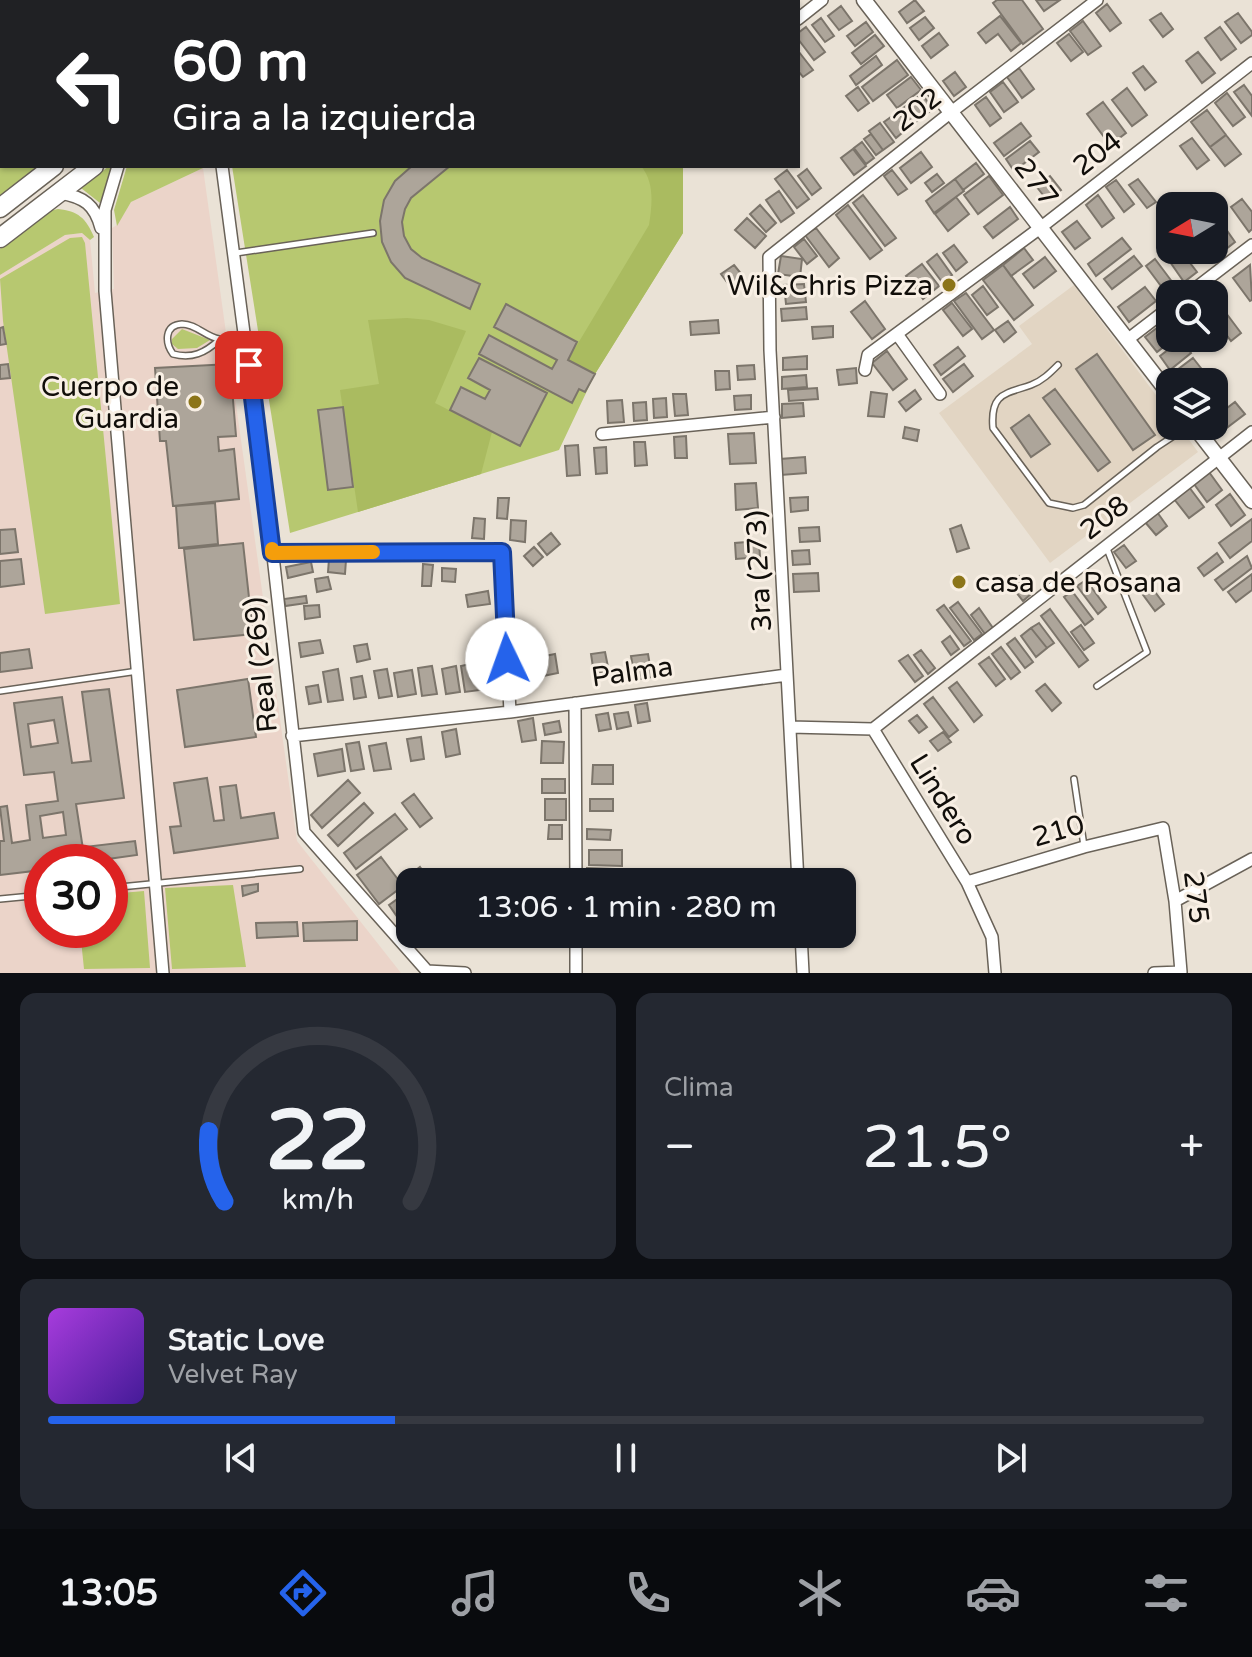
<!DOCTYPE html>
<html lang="es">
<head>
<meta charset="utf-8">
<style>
  body { margin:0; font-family:"Varela Round",sans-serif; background:#242831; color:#f1f3f6; height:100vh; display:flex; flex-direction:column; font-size:30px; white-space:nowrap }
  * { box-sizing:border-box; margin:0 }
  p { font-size:26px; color:#9ea1a6 }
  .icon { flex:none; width:44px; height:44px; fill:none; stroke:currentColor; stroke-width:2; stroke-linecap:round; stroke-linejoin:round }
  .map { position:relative; height:973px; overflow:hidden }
  .side { display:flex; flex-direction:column; gap:20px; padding:20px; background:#0d0f14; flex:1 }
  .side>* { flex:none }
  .hud { position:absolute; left:0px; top:0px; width:800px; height:168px; box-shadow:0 2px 6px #0004; background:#202124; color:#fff; overflow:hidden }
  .needle { width:52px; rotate:260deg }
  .tools { position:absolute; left:1156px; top:192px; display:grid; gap:16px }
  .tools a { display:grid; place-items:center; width:72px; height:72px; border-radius:16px; background:#171b24; box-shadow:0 2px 6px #0004; font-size:40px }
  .speed { position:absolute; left:24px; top:844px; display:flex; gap:16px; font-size:40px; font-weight:700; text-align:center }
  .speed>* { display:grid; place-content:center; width:104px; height:104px; border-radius:50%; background:#171b24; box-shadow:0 2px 6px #0004; line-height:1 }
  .speed .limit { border:12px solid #d22; background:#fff; color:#111 }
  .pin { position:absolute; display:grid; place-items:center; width:68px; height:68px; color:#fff; margin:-34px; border-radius:16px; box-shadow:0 4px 12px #0006 }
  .me { position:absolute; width:88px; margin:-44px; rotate:357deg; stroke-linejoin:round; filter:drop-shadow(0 0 6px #0008) }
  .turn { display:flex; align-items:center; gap:28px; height:168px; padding:0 40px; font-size:36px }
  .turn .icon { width:104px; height:104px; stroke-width:2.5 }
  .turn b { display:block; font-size:56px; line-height:68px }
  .big { font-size:60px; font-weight:600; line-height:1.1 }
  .side .tile { flex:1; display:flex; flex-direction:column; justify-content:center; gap:12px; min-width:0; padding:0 28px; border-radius:16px; background:#242831 }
  .side .dial { align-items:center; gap:0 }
  .dial svg { height:208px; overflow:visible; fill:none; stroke:#363941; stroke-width:7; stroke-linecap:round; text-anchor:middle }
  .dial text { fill:#f1f3f6; stroke:none }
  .song { display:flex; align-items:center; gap:24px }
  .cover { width:96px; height:96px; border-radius:12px; background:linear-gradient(135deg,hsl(280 70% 55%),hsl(260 70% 35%)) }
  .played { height:8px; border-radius:4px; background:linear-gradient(90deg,#2563eb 30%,#363941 30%) }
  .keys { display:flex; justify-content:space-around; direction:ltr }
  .heat { display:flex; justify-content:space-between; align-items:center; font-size:44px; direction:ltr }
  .side .tiles { flex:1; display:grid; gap:20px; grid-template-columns:1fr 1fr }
  .tile:last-child { grid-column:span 2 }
  .trip { position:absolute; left:396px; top:868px; width:460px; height:80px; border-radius:16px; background:#171b24; box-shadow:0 2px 6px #0004; font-weight:600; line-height:80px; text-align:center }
  .tabs { display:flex; height:128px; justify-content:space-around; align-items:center; background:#090b0e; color:#9ea1a6 }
  .tabs .icon { width:56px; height:56px }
  .tabs .current { color:#2563eb }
  .tabs b { font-size:36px; color:#f1f3f6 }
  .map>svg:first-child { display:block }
  .built { fill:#e2d5c3 }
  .medical { fill:#ebd4c9; fill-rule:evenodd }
  .green { fill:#b7c870 }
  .forest { fill:#aabb60 }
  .building { fill:#ada59a; stroke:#7c756b; stroke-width:2; fill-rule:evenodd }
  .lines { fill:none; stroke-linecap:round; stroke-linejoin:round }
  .service-casing { stroke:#696258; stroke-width:8 }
  .minor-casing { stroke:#696258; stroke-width:14 }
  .tertiary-casing { stroke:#696258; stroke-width:17 }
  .trunk-casing { stroke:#696258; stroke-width:21 }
  .service { stroke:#fff; stroke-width:5 }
  .minor { stroke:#fff; stroke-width:11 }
  .tertiary { stroke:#fff; stroke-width:14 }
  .trunk { stroke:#fff; stroke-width:18 }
  .route-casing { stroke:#184099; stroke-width:20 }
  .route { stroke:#2563eb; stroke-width:14 }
  .slow { stroke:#f59e0b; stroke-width:14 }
  .poi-dot { fill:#8c7519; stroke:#f8efe4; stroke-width:3 }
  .labels { text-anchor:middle; stroke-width:6; stroke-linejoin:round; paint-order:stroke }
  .street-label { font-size:28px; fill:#110e0a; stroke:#f8efe4 }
  .poi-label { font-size:28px; fill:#110e0a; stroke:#f8efe4; text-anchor:end }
</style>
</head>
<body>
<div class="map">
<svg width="1252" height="973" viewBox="0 0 1252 973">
  <rect width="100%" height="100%" fill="#eae2d6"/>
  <path class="built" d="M0,0H240L2,2V70Z
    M1074,285L1170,414V426H1179L1198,452L1050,563L939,413L1032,344L1019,326Z"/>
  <path class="medical" d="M203,168L297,841L401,973H0V275L65,235L82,233L90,240L95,293L114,289L112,228L117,225L131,202ZM42,862H110V930H42Z"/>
  <path class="green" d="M325,0H554L556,2H322Z
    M0,93L2,166H38L0,197Z
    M109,166H113L100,203L81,188Z
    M127,166H203V168L131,202L117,226L114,210Z
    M232,166H682L683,233L595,374L559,450L290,533Z
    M58,209C78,211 86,218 94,237L90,240L82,233L65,235L0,275V249L49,211Z
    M82,237L85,243L120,604L45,614L3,321L0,279L70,238Z
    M182,329L210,340L197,348L178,349L172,344V339Z
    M233,885L246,967L172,969L165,888Z
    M144,891L150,968L84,969L80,930H110V894Z"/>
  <path class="forest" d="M641,166H682L683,168V233L595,374L568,360L649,225C652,205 655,183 641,166Z
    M407,318L429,320L466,331L435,403L492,432L481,474L358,512L340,390L379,384L368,320Z"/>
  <path class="building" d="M915,0L924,11L907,23L899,12Z
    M997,0H1022L1043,29L1023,44L993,3Z
    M1036,0H1060L1044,11Z
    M1107,4L1121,23L1110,31L1096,13Z
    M841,6L852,21L839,30L828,16Z
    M1161,13L1173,29L1163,37L1150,20Z
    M1238,13L1252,32V35L1241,43L1225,22Z
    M1000,16L1021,43L1011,51L998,34L986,43L978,33Z
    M925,17L934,28L919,40L910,28Z
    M821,18L834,36L825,42L812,25Z
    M1083,21L1101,46L1088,55L1070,31Z
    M866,22L873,32L855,46L847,36Z
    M806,27L825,52L814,60L798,39V33Z
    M1220,27L1236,49L1221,60L1205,38Z
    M939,33L948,45L931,58L922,46Z
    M1069,34L1083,52L1071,61L1057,43Z
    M875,35L884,46L861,64L852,53Z
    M799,52L813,70L803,77L798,71Z
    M1198,52L1215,73L1202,83L1186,61Z
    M876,56L882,65L856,85L850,76Z
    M897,60L908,75L873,101L862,87Z
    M1143,66L1156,82L1145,90L1133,73Z
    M1019,68L1034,89L1022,98L1007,77Z
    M955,72L966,87L954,96L943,81Z
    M911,77L921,90L897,108L887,95Z
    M1003,82L1018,102L1004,112L990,92Z
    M1244,85L1252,96V116L1234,92Z
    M858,87L869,103L858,111L846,96Z
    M1127,88L1147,115L1132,126L1112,100Z
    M1227,93L1245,117L1233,126L1215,103Z
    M922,94L933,109L913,124L902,109Z
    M986,97L1001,118L990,126L975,105Z
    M1103,102L1126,133L1110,145L1087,114Z
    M1207,110L1226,135L1210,147L1191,122Z
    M898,112L909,127L896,138L884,122Z
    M880,123L894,142L883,150L869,131Z
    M1021,123L1031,136L1004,156L994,143Z
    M871,134L883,150L876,155L864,139Z
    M1226,135L1241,154L1225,166L1210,147Z
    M1192,138L1209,160L1197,169L1180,146Z
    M1030,141L1039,152L1014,171L1006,159Z
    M862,142L874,158L866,164L854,148Z
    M853,149L866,166L854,175L841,158Z
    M921,152L932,167L911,183L900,168Z
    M976,163L984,174L963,190L955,179Z
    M412,166H450L411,198L405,209L402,222L404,236L411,249L422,258L480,284L470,309L405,278L391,262L382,242L380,221L384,200L395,181Z
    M807,169L821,188L812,195L798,176Z
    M787,170L809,199L797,208L775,179Z
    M892,170L907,189L898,195L884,176Z
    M937,174L944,183L932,192L925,183Z
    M989,176L1003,195L978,214L964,195Z
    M1050,176L1061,190L1047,200L1036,186Z
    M955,179L964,191L934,213L926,201Z
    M1138,179L1156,202L1147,208L1129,185Z
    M1116,180L1134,204L1124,212L1106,187Z
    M779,191L794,213L781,222L766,200Z
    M863,195L896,238L885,246L853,203Z
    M1098,195L1114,218L1102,227L1086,205Z
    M956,197L969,214L948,231L935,214Z
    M1242,199L1252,212V229L1249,232L1231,207Z
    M760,205L776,223L766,232L750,214Z
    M848,205L882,250L870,259L836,215Z
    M1010,207L1018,219L993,238L984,227Z
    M747,218L766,236L755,248L735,230Z
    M1077,221L1090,238L1075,249L1062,232Z
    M1221,222L1235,242L1226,249L1214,234V227Z
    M816,228L839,258L829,267L805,235Z
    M1122,238L1131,249L1096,276L1088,264Z
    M804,239L817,256L807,264L794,247Z
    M1214,240L1223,252L1209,262L1199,250H1214Z
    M954,245L967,262L956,271L943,253Z
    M1024,248L1033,260L1011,276L1003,265Z
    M1180,250L1197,272L1184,282L1168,259Z
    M937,254L952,275L942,282L927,262Z
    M781,256L802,259L800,277L778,274Z
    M1134,256L1142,266L1112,289L1104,279Z
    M1045,257L1056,271L1034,288L1023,274Z
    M1155,259L1176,287L1167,294L1146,266Z
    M922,264L939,286L923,299L906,276Z
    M734,265L743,276L730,286L721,274Z
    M1003,265L1033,305L1014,320L983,280Z
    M1250,265L1252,300L1250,301L1233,278Z
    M804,284L806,302L786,304L784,285Z
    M983,286L998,307L987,315L972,295Z
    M1145,287L1156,301L1129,322L1118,307Z
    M966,293L994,330L982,339L954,301Z
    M1214,297L1241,333L1231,341L1214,318Z
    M865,301L885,329L872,339L851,312Z
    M952,303L972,329L963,336L943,310Z
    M506,304L577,342L568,360L595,374L585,392L579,389L572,403L479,354L489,335L552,369L557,360L494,327Z
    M806,307L807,319L782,321L781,309Z
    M1170,318V338H1175L1157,352L1145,337Z
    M718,320L719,333L691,335L690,322Z
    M1008,321L1016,332L1004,342L995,330Z
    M833,326V337L813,339L812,327Z
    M3,327L6,344L0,345V328Z
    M1181,340L1191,353L1170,370L1160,356Z
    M958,347L965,356L941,375L934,365Z
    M887,351L907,379L893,390L872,363Z
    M1097,354L1155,435L1133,450L1076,369Z
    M807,356V369L783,370V358Z
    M479,358L547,393L520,446L450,410L461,387L485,399L490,390L468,378Z
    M1193,358L1204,372L1190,382H1179L1173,373Z
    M8,364L10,378L0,379V365Z
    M230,364L236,436L218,437L219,451L234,449L239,499L173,506L166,441H160L155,368Z
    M964,364L973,376L953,392L943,379Z
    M754,365L755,379L738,380L737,366Z
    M856,368L857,383L839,385L837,370Z
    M715,371H729L730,389L716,390Z
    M806,375L807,387L782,389V377Z
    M817,388L818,399L789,401L788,390Z
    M1055,389L1110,462L1098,471L1043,398Z
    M915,390L921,399L906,411L899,402Z
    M871,392L887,394L884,417L868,416Z
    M673,394H686L688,415L675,416Z
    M751,395V409L735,410L734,396Z
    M666,398L667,417L654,418L653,399Z
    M622,400L624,422L608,423L607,401Z
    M646,402L647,420L634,421L633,403Z
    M1235,402L1245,414L1220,433L1214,424V418Z
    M803,403L804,416L782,418V404Z
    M343,407L353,487L328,490L318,410Z
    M1029,415L1050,444L1031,457L1011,428Z
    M905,427L919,430L917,441L903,438Z
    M754,433L756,463L730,464L728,434Z
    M686,436L687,458H675L674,437Z
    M634,442H645L647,465L635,466Z
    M578,445L580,475L567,476L565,446Z
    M606,447L607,473L596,474L594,448Z
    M805,457L806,473L781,475L780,459Z
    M1209,472L1222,490L1207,502L1194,484Z
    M756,483L758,508L736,510L735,484Z
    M1189,487L1204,507L1189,518L1174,499Z
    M1230,494L1245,515L1231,526L1216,505Z
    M808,497V510L791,512L790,498Z
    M498,498H509L507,519L497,518Z
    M215,503L218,544L179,548L176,506Z
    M1157,512L1167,526L1156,535L1145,522Z
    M474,518L485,519L484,539L472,538Z
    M1252,519V541L1230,558L1219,543Z
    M511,520L526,521L525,542L510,540Z
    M961,525L969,548L957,552L950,529Z
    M819,527L820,541L800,542L799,528Z
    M15,529L18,552L0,554V530Z
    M551,533L560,544L547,555L538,544Z
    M759,541L760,557L736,559L735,543Z
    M243,543L253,634L194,640L184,549Z
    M1124,545L1136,561L1126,568L1114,552Z
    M534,547L543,557L533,566L524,556Z
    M809,550L810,564L793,565L792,551Z
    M1217,553L1223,562L1204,576L1198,568Z
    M1247,556L1252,568L1223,590L1215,580Z
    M21,559L24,584L0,587V561Z
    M329,559L346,560L345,574L328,572Z
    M311,562L313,572L288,578L286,567Z
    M423,564L433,565L431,586H422Z
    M442,568L456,569L455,582L442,581Z
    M818,573L819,591L794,592L793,574Z
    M1252,574V590L1236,602L1228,592Z
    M1019,576L1032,593L1023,601L1009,583Z
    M328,577L331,589L317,592L315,579Z
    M1144,577L1164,604L1155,611L1135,584Z
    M1086,580L1106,607L1098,614L1077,586Z
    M488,591L490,604L468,607L466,595Z
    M1072,591L1093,619L1085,625L1064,597Z
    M306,596L307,603L285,606L284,599Z
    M958,602L982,634L974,640L950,608Z
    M319,605L320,617L305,619L304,606Z
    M944,605L971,641L964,646L937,610Z
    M979,608L993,628L985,634L971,615Z
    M1050,609L1088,660L1079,667L1041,616Z
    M1039,623L1054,643L1047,648L1031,628Z
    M1081,625L1094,643L1084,650L1071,632Z
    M1031,628L1047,648L1036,657L1021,636Z
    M950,636L959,649L951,655L942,642Z
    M1015,638L1033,662L1025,668L1007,644Z
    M320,640L323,653L301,657L299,643Z
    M367,644L370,659L357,662L354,646Z
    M1001,647L1020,672L1011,679L992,654Z
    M29,649L32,668L0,672V653Z
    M921,650L935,668L928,674L914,655Z
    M605,652L609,672L594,674L591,654Z
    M555,654L558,673L543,676L540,657Z
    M648,654L652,677L635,680L631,656Z
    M495,655L500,687L487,689L481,657Z
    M908,655L923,676L915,682L899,661Z
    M989,657L1005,679L996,686L979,664Z
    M531,662L533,678L522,680L519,664Z
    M475,663L480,690L465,692L461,666Z
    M432,666L437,694L422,696L418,668Z
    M456,666L460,692L446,694L442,669Z
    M338,669L343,700L328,702L323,672Z
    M387,669L392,696L379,698L374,671Z
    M412,670L416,694L398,697L394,673Z
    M362,676L366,697L354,699L351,678Z
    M248,679L256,737L185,747L177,690Z
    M957,682L982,715L974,722L949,688Z
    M1045,684L1061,703L1052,711L1036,691Z
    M318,685L321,702L309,704L306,687Z
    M109,689L124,798L76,804L85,862H42V870L0,875V841H4L0,807L7,806L12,843L30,840L26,805L58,801L54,772L24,775L14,703L62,697L72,763L91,761L82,692ZM54,720L58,743L31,747L28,724ZM63,812L66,835L43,838L40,816Z
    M933,697L958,730L949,737L924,704Z
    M647,703L650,721L638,723L635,705Z
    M628,712L631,726L617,729L614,714Z
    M608,713L611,729L599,731L596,715Z
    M917,715L927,727L919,733L909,721Z
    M533,718L536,740L522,742L518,721Z
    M559,721L561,732L545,735L543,724Z
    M456,729L460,754L446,757L442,732Z
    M943,732L951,742L938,751L930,741Z
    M421,737L424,759L411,761L407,739Z
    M542,741L564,742L563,763H541Z
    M359,742L364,769L351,771L346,744Z
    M386,743L391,769L374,771L369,746Z
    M342,749L345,771L318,776L314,754Z
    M593,765H613V784H592Z
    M207,778L214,821L224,820L220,787L236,785L241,818L274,813L278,838L174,853L170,827L181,826L174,783Z
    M542,779H565V793H542Z
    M348,780L360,793L322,828L311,815Z
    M414,794L432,818L420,827L402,803Z
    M545,799H566V820H545Z
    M590,799H613V811H590Z
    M364,803L373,813L338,846L328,835Z
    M395,814L407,829L356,869L344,853Z
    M549,825H562V839H548Z
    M587,829L611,830L610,840L587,839Z
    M135,841L137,855L86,862L84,847Z
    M589,850H622V866L589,865Z
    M381,857L403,886L379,904L357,875Z
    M420,867L432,882H418L411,874Z
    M587,868L615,869V879H587Z
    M258,884V891L243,896L242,886Z
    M410,890V909L398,918L389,905Z
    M357,921V940L304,941L303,923Z
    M297,922L298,936L257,938L256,923Z"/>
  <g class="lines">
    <defs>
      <path id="service" d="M236,253L373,233
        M219,340C205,353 192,359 173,354C165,343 164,325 182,324C196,324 206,337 219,339C226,341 237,337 245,336
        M1058,365C1050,373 1042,381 1031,385C1005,394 990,393 993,428L1049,503L1073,508L1084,505L1157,447L1189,426
        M1097,686L1147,652L1106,546
        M0,691L138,671
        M1074,779L1084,846
        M110,888L300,869
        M0,899L42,895"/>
      <path id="minor" d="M798,19L822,0
        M118,166L105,210V291L163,973
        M222,166L271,538L304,832L427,971
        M60,193C84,197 95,205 101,228
        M1188,294L1252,245
        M897,334L940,394
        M1127,340L1170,307
        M865,370L868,355L1040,228L1252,63
        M602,434L774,417
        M272,553L502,552L510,712
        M575,703L576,882
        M790,727L873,729L967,882L992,937L995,973
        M873,729L1252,432
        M292,736L510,712L787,675
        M798,882L770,350L769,257L950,113L1097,0
        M967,882L1084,847L1163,828L1175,901L1181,972L1154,973
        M1175,901L1252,859
        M576,934V973
        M801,934L803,973
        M427,971L465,973"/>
      <path id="tertiary" d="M864,0L1170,395
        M1194,426L1252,501"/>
      <path id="trunk" d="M263,2L266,0
        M297,2L300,0
        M0,208L54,166
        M0,238L94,166"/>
    </defs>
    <use href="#service" class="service-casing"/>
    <use href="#minor" class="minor-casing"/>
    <use href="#tertiary" class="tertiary-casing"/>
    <use href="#trunk" class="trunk-casing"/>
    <use href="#service" class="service"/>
    <use href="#minor" class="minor"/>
    <use href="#tertiary" class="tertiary"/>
    <use href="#trunk" class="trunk"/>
  </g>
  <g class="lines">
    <defs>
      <path id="route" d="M249,365L272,553L502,552L507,659"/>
    </defs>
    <use href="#route" class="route-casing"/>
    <use href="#route" class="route"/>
    <path class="slow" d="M272,549V553L373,552"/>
  </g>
  <g class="poi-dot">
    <circle cx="949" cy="285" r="8"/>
    <circle cx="195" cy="402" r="8"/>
    <circle cx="959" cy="582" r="8"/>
  </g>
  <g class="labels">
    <g class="street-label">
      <text transform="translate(917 109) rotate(-38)" y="10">202</text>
      <text transform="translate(1097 153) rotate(-38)" y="10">204</text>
      <text transform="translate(1037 182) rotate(52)" y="10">277</text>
      <text transform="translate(1104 517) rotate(-38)" y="10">208</text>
      <text transform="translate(758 571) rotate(-93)" y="10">3ra (273)</text>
      <text transform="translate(260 665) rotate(-96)" y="10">Real (269)</text>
      <text transform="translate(632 671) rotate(-8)" y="10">Palma</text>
      <text transform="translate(944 799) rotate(58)" y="10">Lindero</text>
      <text transform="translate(1058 830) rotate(-16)" y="10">210</text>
      <text transform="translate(1197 897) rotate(83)" y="10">275</text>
    </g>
    <g class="poi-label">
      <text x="933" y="295">Wil&amp;Chris Pizza</text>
      <text x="179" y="396">Cuerpo de<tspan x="179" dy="32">Guardia</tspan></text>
      <text x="975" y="592" text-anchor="start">casa de Rosana</text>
    </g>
  </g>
</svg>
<div class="tools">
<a><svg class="needle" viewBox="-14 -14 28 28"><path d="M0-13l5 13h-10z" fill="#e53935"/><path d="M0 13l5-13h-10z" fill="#9ea1a6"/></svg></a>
<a><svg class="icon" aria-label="search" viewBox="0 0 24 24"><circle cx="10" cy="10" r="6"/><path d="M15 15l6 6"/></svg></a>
<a><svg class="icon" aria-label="layers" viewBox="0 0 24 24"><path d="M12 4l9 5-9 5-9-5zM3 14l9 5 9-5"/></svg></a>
</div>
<div class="speed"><div class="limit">30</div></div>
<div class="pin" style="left:249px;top:365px;background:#d93025"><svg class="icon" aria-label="arrive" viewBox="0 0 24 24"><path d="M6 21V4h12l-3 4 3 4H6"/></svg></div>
<svg class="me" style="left:507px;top:659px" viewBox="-20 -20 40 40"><circle r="19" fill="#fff"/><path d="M0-13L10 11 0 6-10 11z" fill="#2563eb"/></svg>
<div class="trip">13:06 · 1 min · 280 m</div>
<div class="hud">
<div class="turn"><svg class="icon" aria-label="left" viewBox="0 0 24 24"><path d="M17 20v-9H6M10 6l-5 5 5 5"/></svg><div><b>60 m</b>Gira a la izquierda</div></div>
</div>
</div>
<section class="side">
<div class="tiles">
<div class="tile dial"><svg viewBox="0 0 100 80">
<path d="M14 69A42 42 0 1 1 86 69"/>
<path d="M14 69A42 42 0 0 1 8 42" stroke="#2563eb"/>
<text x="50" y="56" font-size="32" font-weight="700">22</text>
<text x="50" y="72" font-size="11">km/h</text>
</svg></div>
<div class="tile"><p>Clima</p>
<div class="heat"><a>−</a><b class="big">21.5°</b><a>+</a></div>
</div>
<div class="tile">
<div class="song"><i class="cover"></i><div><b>Static Love</b><p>Velvet Ray</p></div></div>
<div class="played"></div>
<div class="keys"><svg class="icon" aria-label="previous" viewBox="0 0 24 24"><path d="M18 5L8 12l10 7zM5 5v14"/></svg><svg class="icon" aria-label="pause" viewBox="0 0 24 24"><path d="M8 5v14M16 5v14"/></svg><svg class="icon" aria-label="next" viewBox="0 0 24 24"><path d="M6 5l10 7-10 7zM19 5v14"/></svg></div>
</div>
</div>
</section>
<nav class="tabs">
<b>13:05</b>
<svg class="icon current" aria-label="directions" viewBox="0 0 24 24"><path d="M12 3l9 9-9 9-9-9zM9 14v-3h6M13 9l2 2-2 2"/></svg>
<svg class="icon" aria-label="music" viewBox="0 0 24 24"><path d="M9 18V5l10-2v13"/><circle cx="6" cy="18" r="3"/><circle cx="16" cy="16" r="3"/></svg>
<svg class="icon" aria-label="phone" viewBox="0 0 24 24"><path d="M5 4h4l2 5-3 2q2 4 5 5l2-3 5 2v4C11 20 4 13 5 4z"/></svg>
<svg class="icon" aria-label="climate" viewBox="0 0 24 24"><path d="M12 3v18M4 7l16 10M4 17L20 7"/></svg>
<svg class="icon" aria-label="car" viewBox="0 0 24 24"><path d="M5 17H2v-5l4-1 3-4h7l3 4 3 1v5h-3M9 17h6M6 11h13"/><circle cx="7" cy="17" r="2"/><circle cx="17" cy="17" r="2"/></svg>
<svg class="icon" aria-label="filters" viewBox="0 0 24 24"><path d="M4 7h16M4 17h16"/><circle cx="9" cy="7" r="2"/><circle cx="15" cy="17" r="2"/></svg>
</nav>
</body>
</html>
